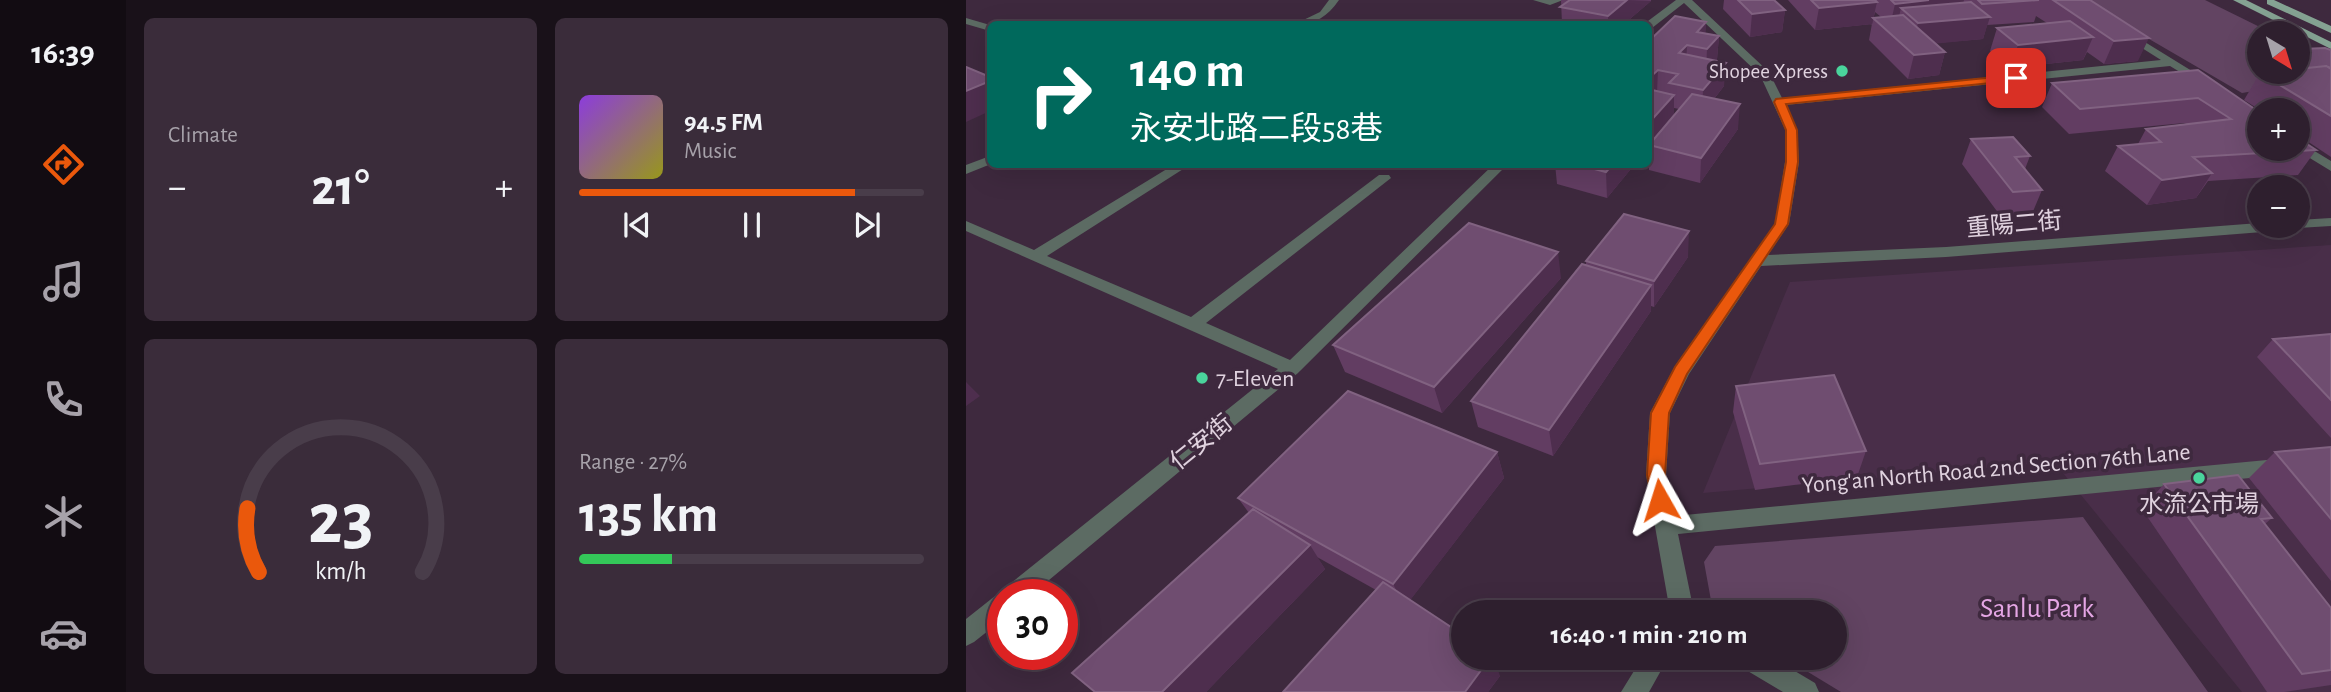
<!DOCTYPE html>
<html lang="en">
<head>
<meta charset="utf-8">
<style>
  body { margin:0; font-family:"Alegreya Sans","Noto Sans TC",sans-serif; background:#3a2c3a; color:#f1f3f6; height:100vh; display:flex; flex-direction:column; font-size:26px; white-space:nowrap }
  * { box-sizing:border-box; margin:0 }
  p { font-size:23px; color:#a7a2aa }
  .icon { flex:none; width:38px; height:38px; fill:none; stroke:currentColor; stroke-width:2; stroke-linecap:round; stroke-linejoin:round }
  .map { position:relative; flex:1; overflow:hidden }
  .drawer { display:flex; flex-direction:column; gap:18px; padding:18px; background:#191119; width:840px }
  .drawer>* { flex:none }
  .hud { position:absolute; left:21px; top:21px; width:665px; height:147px; border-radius:10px; box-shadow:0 7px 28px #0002,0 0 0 2px #493d4a; background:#00695c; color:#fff; overflow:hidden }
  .needle { width:46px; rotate:142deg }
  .fabs { position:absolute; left:1281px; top:21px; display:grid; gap:14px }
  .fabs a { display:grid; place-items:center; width:63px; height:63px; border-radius:50%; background:#2e1f2e; box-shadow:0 7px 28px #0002,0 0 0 2px #493d4a; font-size:35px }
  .speed { position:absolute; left:21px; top:579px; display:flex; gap:14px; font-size:35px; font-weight:700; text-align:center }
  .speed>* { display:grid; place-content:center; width:91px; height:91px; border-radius:50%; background:#2e1f2e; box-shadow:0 7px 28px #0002,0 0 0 2px #493d4a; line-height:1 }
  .speed .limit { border:10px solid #d22; background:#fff; color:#111 }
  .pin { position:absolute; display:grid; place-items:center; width:60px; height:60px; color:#fff; margin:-30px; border-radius:14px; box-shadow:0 4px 10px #0006 }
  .me { position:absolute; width:77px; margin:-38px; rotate:354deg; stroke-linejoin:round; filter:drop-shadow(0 0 5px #0008) }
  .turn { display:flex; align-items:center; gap:24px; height:147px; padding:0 28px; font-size:32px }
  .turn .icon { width:91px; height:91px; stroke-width:2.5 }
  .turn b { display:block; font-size:49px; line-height:60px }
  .big { font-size:52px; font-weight:600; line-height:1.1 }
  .drawer .widget { flex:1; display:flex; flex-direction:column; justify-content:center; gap:10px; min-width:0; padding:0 24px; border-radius:10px; background:#3a2c3a }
  .drawer .dial { align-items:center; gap:0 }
  .dial svg { height:182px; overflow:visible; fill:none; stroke:#493d4a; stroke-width:7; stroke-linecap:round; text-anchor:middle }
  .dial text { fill:#f1f3f6; stroke:none }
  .song { display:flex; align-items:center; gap:21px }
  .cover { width:84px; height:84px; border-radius:10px; background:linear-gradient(135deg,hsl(270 70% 55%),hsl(60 70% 35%)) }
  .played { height:7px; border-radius:4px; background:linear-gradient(90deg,#ea580c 80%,#493d4a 80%) }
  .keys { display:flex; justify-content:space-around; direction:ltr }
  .heat { display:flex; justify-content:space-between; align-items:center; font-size:38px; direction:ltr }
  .charge { height:10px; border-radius:5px; background:linear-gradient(90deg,#34c759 27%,#493d4a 0) }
  .drawer .tiles { flex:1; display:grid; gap:18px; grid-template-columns:repeat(2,1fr) }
  .trip { position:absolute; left:485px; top:600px; width:396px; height:70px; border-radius:35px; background:#2e1f2e; box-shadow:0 7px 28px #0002,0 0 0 2px #493d4a; font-weight:600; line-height:70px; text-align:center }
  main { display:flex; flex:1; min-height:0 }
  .dock { display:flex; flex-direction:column; width:126px; justify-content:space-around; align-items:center; background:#120c12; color:#a7a2aa }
  .dock .icon { width:49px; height:49px }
  .dock .active { color:#ea580c }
  .dock b { font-size:32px; color:#f1f3f6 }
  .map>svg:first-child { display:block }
  .built { fill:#492e49 }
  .green { fill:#624462 }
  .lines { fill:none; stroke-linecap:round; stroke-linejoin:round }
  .minor { fill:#5c6b63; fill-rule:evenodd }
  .major { fill:#85a393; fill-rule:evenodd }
  .wall { fill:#623d62; fill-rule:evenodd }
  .shaded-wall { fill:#4e2e4e }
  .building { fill:#6f4d70; stroke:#816281; stroke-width:2 }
  .route { fill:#ea580c; stroke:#983908; stroke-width:2 }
  .poi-dot { fill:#4ad49c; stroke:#3e293e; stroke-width:2.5 }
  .labels { text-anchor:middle; stroke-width:7; stroke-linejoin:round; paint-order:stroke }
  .far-poi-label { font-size:21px; fill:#e0d2df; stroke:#3e293e; text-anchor:end }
  .street-label { font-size:24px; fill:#e0d2df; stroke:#3e293e }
  .poi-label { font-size:24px; fill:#e0d2df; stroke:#3e293e; text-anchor:start }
  .near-park-label { font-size:28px; fill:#e5a6e5; stroke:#3e293e }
</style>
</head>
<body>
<main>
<nav class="dock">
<b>16:39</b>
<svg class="icon active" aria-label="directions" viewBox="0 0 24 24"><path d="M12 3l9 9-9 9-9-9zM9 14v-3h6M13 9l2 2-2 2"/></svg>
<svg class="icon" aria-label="music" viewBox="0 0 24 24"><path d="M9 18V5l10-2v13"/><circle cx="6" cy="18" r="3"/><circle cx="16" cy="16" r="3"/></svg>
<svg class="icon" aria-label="phone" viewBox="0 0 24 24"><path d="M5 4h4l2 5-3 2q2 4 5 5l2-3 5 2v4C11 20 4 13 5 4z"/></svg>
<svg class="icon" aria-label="climate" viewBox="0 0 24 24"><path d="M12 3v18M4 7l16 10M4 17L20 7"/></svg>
<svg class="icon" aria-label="car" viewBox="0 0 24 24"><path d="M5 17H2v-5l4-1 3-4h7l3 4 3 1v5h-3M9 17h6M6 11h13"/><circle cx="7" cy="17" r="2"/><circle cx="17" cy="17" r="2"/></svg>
</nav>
<section class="drawer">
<div class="tiles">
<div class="widget"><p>Climate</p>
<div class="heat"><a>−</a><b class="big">21°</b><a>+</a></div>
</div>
<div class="widget">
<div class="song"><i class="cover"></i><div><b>94.5 FM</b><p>Music</p></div></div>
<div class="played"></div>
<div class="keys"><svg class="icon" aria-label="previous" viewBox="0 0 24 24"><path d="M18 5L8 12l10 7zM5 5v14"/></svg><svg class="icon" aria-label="pause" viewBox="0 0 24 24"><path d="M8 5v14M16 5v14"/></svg><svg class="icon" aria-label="next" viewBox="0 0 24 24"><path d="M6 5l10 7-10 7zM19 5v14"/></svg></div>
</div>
<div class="widget dial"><svg viewBox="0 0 100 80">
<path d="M14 69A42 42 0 1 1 86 69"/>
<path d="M14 69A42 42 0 0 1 9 41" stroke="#ea580c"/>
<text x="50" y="56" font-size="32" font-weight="700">23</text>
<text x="50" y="72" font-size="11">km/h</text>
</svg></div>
<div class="widget"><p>Range · 27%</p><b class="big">135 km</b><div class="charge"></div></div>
</div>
</section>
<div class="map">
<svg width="1365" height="692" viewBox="0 0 1365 692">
  <rect width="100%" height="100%" fill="#3e293e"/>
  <path class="built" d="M1365,245V692H1276L1088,462L737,493L824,282Z"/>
  <path class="green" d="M1116,0H1239L1306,33H1293V72H1332V46L1365,63V78L1276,93Z
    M1117,517L1242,692H875L819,658H868V612H752L746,606L738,562L749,546Z"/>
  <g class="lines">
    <path class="minor" d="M363,0H373C361,17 350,24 329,24L354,12Z
      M567,0H597L584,5Z
      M710,0H726L803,72L816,98L1195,60L1157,36V32L1161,31L1247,84L1237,86L1204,66L820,105L831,129L833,162L823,224L802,255L980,247L1293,223V226H1316L1309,231L980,257L795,266L723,374L704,413L700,475L708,516L1365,454V470L712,534L728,612H704L680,475L684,413L709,366L809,224L819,162V129L794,75L718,3L686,28L678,24Z
      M0,18L24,25V31L0,24Z
      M1332,141L1365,161V171L1329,149H1332Z
      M24,156L25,164L0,174V165Z
      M209,164H225L81,256L225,317L413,175H423L425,178L240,323L324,360L528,164H542L332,373L65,595H37V619L8,642L0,646V619L29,596L37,593L40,587L312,369L0,231V221L68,250Z
      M1365,218V226L1332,228L1326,226H1332V220Z
      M676,658H702L683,692H655Z
      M772,658H807L849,683L853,692H817L775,667Z"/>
    <path class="major" d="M1267,0H1280L1365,42V49Z
      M1301,0H1308L1365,26V33L1301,4Z"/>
  </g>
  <path class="wall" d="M595,0H685V1L658,24H596Z
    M758,0H808L819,10L816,32L784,37L757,9Z
    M822,0H1124L1172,61L1138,64L1121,52L1117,60L1044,68L1024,51L1031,28L1081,23L1070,16L1068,22L1021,25L1017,39L970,43L979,52L973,75L942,79L903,40L907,18L915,17L909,12L906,24L849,30Z
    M740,22L739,34L753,36L751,59L750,61L758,86L748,99L772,129L734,183L683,170L682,42ZM708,108L713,109L708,115Z
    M1293,42V57L1286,53Z
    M1332,47L1336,49L1365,50V157L1332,135V110H1294L1278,100L1294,73L1332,72Z
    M1232,70L1350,150L1332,175L1242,181L1230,198L1181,205L1139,171L1152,146L1172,144L1180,129L1221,124L1218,123L1103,134L1076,107L1086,83Z
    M1005,139L1064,156L1059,169L1076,190L1065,216L1036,218L996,164Z
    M589,164H669L641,198L591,184Z
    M722,257L688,307L685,306V311L587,456L512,427L505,401L620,266V261Z
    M595,278L476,413L379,372L367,345Z
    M1365,334V438L1291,357L1307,339Z
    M770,386L900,451L891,477L789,490L767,412Z
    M1365,447V581L1283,478L1309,452Z
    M531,452L538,478L444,600L534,676L522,692H317L410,590L351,557L359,569L240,692H129L283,513L272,498Z
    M1198,484L1306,518L1299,524L1365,608V685L1318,692H1301L1176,509Z"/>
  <path class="shaded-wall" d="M661,0L685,1L658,24H642V16Z
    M963,0H998L993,18L935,8L931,25L924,26L929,4Z
    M911,2L906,24L849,30L853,8Z
    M819,10L816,32L784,37L786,14Z
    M1024,17L1017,39L946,46L952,23Z
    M740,22L739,44L731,32Z
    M753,36L751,59L740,72L741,49Z
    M1127,37L1117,60L1044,68L1052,45Z
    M1183,38L1172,61L1138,64L1148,41Z
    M721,45L720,68L713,53Z
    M979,52L973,75L942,79L948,55Z
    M760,63L758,86L736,114L737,90Z
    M692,70L691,93L682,103V79Z
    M24,81V111L0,122V91Z
    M708,95V119L683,145L682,149V124Z
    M774,104L772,129L734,183L735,158Z
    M647,164H669L641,198L640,172Z
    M1246,173L1230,198L1181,205L1196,180Z
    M723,231L722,257L688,307V281Z
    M592,252L595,278L476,413L468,387Z
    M685,285V311L587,456L583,430Z
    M0,382L14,396L0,406Z
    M531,452L538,478L439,607L427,584Z
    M344,545L359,569L240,692H196Z
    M524,658H528L534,676L522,692H499Z"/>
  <path class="building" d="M604,0H661L642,16L594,7Z
    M772,0H808L819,10L786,14Z
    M845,0H909L911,2L853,8Z
    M925,0H963L929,4Z
    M1012,0H1073L1016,4Z
    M1087,0H1124L1183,38L1148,41Z
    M1005,2L1024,17L952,23L935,8Z
    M937,15L979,52L948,55L907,18Z
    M709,16L740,22L731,32L753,36L741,49L721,45L713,53L760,63L737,90L703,83L712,74L692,70L682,79V42Z
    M298,21L312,24H291Z
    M1104,21L1127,37L1052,45L1031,28Z
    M1332,47L1336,49L1359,48L1365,50V68L1360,66L1342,68L1332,63Z
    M1360,66L1365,69V116L1294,73L1308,72H1332V69Z
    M0,67L24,77V81L0,91Z
    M1232,70L1293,112V149H1332V138L1350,150L1227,157L1246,173L1196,180L1152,146L1195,142L1180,129L1265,119L1232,98L1114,109L1086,83Z
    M682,89L708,95L682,124Z
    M726,94L774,104L735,158L683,145Z
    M1047,137L1064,156L1049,157L1076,190L1047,192L1005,139Z
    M610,164H647L640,172Z
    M658,214L723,231L688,281L620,261Z
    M503,223L592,252L468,387L367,345Z
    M616,264L685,285L583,430L505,401Z
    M1365,334V400L1307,339Z
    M868,375L900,451L794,464L770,386Z
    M382,391L531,452L427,584L272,498Z
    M1365,447V519L1309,452Z
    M1272,475L1306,518L1295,519L1365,608V670L1336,674L1198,484Z
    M287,509L344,545L196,692H129L106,673Z
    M417,582L497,635V658H524L499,692H317Z"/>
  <path class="route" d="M1050,75H1054V80L820,104L831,130L832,162L822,224L721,374L703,413L699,475L703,500L701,506L694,509L687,506L681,475L685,413L709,367L809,224L820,162V130L808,102L810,99Z"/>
  <g class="poi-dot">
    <circle cx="876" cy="71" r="7"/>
    <circle cx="236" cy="378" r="7"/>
    <circle cx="1233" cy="478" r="7"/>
  </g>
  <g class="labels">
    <g class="far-poi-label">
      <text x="862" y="78">Shopee Xpress</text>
    </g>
    <g class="street-label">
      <text transform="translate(1048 224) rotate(-5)" y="8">重陽二街</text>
      <text transform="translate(235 442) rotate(-39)" y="8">仁安街</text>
      <text transform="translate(1030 468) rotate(-5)" y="8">Yong'an North Road 2nd Section 76th Lane</text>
    </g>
    <g class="poi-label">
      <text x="250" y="386">7-Eleven</text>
      <text x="1233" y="512" text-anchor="middle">水流公市場</text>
    </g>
    <g class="near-park-label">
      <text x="1071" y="617">Sanlu Park</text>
    </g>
  </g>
</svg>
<div class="fabs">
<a><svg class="needle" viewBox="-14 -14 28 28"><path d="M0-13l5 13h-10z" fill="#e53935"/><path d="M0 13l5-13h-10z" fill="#a7a2aa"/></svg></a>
<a>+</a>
<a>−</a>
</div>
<div class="speed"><div class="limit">30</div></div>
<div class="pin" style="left:1050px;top:78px;background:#d93025"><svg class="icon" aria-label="arrive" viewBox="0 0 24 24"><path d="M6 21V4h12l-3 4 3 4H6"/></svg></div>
<svg class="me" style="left:694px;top:500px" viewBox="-20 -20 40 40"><path d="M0-17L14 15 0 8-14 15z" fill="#ea580c" stroke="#fff" stroke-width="4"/></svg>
<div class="trip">16:40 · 1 min · 210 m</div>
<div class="hud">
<div class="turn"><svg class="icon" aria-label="right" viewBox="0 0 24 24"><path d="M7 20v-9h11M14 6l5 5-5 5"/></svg><div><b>140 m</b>永安北路二段58巷</div></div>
</div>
</div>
</main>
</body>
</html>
